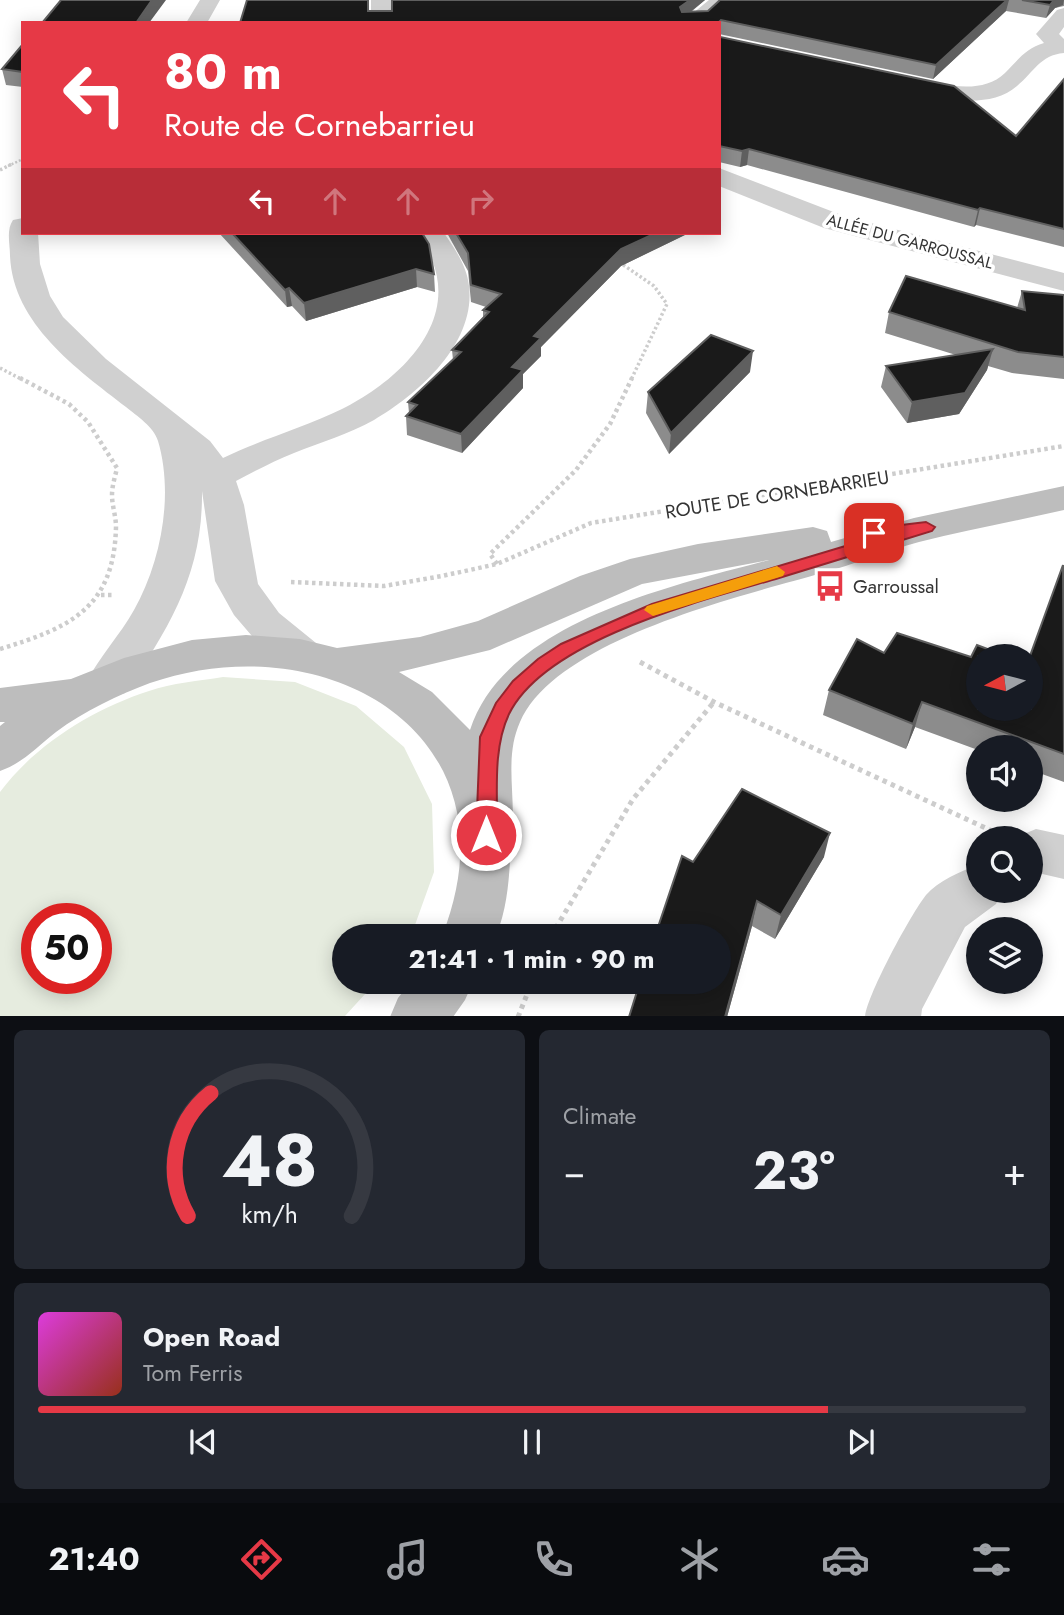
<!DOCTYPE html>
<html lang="en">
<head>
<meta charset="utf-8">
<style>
  body { margin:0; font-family:Jost,sans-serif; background:#242831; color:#f1f3f6; height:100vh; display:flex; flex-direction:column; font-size:26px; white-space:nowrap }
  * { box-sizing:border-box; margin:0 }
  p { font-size:23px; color:#9ea1a6 }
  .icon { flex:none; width:38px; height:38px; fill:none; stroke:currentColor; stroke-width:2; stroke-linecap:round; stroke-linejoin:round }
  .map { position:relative; height:1016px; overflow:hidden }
  .panel { display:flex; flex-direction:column; gap:14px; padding:14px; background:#0d0f14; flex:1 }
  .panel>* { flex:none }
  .hud { position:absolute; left:21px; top:21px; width:700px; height:214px; border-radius:0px; box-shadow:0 4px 18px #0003; background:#e63946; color:#fff; overflow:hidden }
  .needle { width:46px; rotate:263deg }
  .tools { position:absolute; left:966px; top:644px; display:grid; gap:14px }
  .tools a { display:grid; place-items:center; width:77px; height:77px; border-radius:50%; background:#171b24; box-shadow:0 4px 18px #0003; font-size:35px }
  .speed { position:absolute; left:21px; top:903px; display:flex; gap:14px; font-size:35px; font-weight:700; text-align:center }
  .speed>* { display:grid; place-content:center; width:91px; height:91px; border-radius:50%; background:#171b24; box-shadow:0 4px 18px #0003; line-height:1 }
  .speed .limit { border:10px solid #d22; background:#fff; color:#111 }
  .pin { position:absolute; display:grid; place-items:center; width:60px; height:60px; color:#fff; margin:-30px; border-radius:14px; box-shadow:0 4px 10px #0006 }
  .me { position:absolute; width:77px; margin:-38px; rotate:0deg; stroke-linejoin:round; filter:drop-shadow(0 0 5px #0008) }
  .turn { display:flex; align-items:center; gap:24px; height:147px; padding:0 28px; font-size:32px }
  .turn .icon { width:91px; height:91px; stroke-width:2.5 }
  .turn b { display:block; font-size:49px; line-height:60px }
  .lanes { display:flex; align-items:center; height:66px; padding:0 28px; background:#0003; justify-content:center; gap:35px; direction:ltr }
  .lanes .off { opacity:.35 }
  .big { font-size:52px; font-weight:700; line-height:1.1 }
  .panel .card { flex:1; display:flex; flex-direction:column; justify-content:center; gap:10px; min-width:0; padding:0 24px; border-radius:10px; background:#242831 }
  .panel .dial { align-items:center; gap:0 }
  .dial svg { height:182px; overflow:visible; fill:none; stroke:#363941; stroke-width:7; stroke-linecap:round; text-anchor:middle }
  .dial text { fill:#f1f3f6; stroke:none }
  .song { display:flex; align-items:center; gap:21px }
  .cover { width:84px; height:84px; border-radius:10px; background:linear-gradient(135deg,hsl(300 70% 55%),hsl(10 70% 35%)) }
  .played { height:7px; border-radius:4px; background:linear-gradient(90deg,#e63946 80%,#363941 80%) }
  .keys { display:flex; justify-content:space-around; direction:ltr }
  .heat { display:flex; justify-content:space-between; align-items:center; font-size:38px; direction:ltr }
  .panel .tiles { flex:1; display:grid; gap:14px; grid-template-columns:1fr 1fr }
  .card:last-child { grid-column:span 2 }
  .trip { position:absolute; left:332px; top:924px; width:399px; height:70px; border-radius:35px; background:#171b24; box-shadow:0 4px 18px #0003; font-weight:700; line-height:70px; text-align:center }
  .dock { display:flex; height:112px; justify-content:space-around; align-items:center; background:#090b0e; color:#9ea1a6 }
  .dock .icon { width:49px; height:49px }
  .dock .selected { color:#e63946 }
  .dock b { font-size:32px; color:#f1f3f6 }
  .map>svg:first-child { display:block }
  .green { fill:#e6ecdf; fill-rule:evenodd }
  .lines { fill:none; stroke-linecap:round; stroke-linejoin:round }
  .path-far3 { stroke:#cdcdcd; stroke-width:2.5; stroke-dasharray:2 2; stroke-linecap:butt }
  .path-far2 { stroke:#cdcdcd; stroke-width:3.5; stroke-dasharray:2.5 2.5; stroke-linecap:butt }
  .path-far1 { stroke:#cdcdcd; stroke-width:4.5; stroke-dasharray:3.5 3.5; stroke-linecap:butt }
  .path { stroke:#cdcdcd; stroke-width:5; stroke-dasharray:4.5 4.5; stroke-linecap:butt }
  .minor { fill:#d0d0d0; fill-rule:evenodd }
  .secondary { fill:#bdbdbd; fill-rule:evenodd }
  .wall { fill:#8c8c8c }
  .shaded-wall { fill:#5f5f5f }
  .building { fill:#1a1a1a; stroke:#5f5f5f; stroke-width:2 }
  .route { fill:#e63946; stroke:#96252e; stroke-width:2 }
  .slow { fill:#f59e0b }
  .labels { text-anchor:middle; stroke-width:7; stroke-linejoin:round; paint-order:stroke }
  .far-street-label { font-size:16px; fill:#333; stroke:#fff }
  .street-label { font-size:19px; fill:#333; stroke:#fff }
  .poi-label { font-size:19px; fill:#333; stroke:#fff; text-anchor:start }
</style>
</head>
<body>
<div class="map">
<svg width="1064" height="1017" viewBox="0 0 1064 1017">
  <rect width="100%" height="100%" fill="#fff"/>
  <path class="green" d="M223,677L295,682L356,706L404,747L432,804L434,872L411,936H345V982H376L345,1016H0V792C35,745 93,709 149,691C172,683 199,681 223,677ZM37,919H96V978H37Z"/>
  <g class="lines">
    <path class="path-far3" d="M8,166L23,159"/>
    <path class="path-far2" d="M0,170L12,164
      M619,262L654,286L667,304L631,380
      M0,368L23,380"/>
    <path class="path-far1" d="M497,564L490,554L576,470L610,424L632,378
      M291,582L384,586L442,576L497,564L591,523L1064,446
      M101,595H113
      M0,649C69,628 114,609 116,527C116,516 112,506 112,495C112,486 115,477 117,468L88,422L69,404L20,378"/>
    <path class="path" d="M640,662L714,702L992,831
      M551,936L633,799L714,702
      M518,1017L532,982"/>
    <path class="minor" d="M200,0H220L207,23H186Z
      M371,0H391V23H371Z
      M709,0H732L705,23H681Z
      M1064,8V27L1059,34L1064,39V53C1040,55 1034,72 1017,86C987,112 935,97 901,89L897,84L901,79L909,77C939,83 980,97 1005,73C1018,60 1026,48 1044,43L1036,34L1057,10Z
      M719,168L844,216L1064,273V291L824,228L719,186Z
      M23,218V233H38L40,264L50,296L63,317L106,359L210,441L223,458C262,439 303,428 342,409C395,383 459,326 432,260C429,251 421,242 416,233H444C455,249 467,266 469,286C476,343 419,394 374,420C349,434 321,442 294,453C274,461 255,471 236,481L244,505L258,584L279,613L316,643L323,654L316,665L301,670L286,665L258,643L234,615L215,581L202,491C203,573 170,627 125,693L109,698L93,693L87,681C100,656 120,635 134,610C161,562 174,495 158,441C154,427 137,416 126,407C77,369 13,324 10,256C10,244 6,230 13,220Z
      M1036,829L1064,835V879L1038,873L1031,876V838H1014Z
      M978,865V891H1003L996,904L965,927L922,1009L921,1017H865C867,995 911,914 926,895C938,881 961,871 978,865Z"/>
    <path class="secondary" d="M1064,486V510C1016,521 967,530 919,542C886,551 855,564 822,573C742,596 556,639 520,722C504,758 516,796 512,832C509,868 510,902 496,936H442C522,734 326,622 150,683C118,695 84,711 56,732C37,747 23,763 0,771V726L5,722H0V688L71,679L124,658L192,640L246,635L300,639L337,648L420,637L478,621L580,576L630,559L698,544L813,527L827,531L831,542L914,518ZM769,560C672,586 505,622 470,730L432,692L399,672L490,650L642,584Z
      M411,982H473L465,1000L453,1017H390L398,998Z"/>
  </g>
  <path class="wall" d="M369,0V11H392V0H705L691,12L708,11L720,0H1064V6L1055,8L1046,18L1006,11L933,79L719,34L240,23Z
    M719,34L720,37L1016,136L1064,79V247L976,225L974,227L747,165L740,167L719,162Z
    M23,44V87L6,85L2,69Z
    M219,233H422L434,274L435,292L417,287L306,321L292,306L287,307Z
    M447,233H689L621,266L541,347V356L523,374V388L462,453L407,435L406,416L409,413L408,402L453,360L452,350L483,317V310L486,307L471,302L468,271Z
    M1022,291L1064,295V379L1012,373L988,366L987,370L959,414L907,423L881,387L886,366L956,355L885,333L889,312L1017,308Z
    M750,372L669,454L646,413L648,392Z
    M1064,565V782L1031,770V747H978V750L915,727L906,749L823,715L829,690L884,653L1031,709Z
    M824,857L775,939L752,926L727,1017H629L693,862Z"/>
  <path class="shaded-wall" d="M152,0H166L149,23H136Z
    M690,0H705L679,21L680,7Z
    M1007,0H1009L1006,11L933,79L936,65Z
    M1054,0H1064L1063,5L1055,8L1046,18L1050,5Z
    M749,149L747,165L740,167L742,151Z
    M980,208L976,225L974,227L978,210Z
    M656,233H689L621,266L541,347V356L523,374V388L462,453L461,434L512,367L534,336L621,249Z
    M416,269L417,287L306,321L304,303Z
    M289,288L292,306L287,307L285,290Z
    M993,349L987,370L959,414L907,423L912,402Z
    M753,351L750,372L669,454L671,433Z
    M922,702L915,727L906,749L913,724Z
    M830,833L824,857L775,939L781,915Z
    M757,901L752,926L727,1017H725Z"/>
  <path class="building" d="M61,0H152L136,23H42Z
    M247,0H368V11H392V0H690L680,7L682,12L708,11L720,0H1007L936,65L721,20L718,23H240Z
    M1022,0H1054L1050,5Z
    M719,34L720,37L954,86L1016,136L1064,79V229L980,208L978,210L749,149L742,151L719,146Z
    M23,44V72L2,69Z
    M232,233H422L429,244L434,274L416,269L304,303L289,288L285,290Z
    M456,233H656L621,249L534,336L541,338L512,367L523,370L461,434L406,416L417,405L408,402L461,352L452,350L489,312L483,310L501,294L471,285L468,253Z
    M906,276L1025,310L1022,291L1064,295V357L1018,352L889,312Z
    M711,335L753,351L671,433L648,392Z
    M993,349L965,393L912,402L886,366Z
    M1063,565L1064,754L922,702L913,724L829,690L857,639L884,653L897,633L971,657L977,645L1006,656H978V709H1031L1030,656Z
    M742,789L830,833L781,915L757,901L725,1017H629L640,982H719V936H655L682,856L693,862Z"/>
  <path class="route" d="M926,522L935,527L932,531C881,547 830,562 779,578C704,600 546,639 509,714C492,750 498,796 497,835L494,841L486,843L479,841L476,835L480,737L496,703L513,681L538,659L561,644L652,604L872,538L866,533L868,529Z"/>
  <path class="slow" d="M777,566L785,572L783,576L653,616L644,610L647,606Z"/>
  <defs>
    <symbol id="bus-bare" viewBox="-9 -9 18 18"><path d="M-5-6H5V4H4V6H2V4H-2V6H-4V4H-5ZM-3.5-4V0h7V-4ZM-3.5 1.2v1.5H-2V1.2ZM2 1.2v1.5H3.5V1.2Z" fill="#e63946" stroke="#fff" stroke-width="2.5" paint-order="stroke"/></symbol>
  </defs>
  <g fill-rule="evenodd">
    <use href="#bus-bare" x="808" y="564" width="44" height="44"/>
  </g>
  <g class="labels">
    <g class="far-street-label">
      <text transform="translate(910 241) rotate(15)" y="6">ALLÉE DU GARROUSSAL</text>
    </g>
    <g class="street-label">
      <text transform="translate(777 494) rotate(-9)" y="7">ROUTE DE CORNEBARRIEU</text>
    </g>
    <g class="poi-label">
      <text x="853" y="593">Garroussal</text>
    </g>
  </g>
</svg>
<div class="tools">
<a><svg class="needle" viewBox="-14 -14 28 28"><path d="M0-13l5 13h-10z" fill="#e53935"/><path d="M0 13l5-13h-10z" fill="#9ea1a6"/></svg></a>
<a><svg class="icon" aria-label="sound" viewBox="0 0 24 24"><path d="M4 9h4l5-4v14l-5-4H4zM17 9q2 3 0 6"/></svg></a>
<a><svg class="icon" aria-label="search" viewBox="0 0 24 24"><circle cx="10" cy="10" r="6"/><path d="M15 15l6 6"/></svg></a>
<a><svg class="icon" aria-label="layers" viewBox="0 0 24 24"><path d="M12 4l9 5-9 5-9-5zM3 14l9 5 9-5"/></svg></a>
</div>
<div class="speed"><div class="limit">50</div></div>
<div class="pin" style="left:874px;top:533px;background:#d93025"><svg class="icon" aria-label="arrive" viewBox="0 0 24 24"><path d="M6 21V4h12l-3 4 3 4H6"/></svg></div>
<svg class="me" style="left:486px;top:835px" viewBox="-20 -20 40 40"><circle r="17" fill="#e63946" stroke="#fff" stroke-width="3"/><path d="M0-11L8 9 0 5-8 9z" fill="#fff"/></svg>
<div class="trip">21:41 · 1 min · 90 m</div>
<div class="hud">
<div class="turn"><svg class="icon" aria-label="left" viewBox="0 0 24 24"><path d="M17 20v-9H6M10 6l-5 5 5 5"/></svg><div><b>80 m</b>Route de Cornebarrieu</div></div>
<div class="lanes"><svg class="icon" aria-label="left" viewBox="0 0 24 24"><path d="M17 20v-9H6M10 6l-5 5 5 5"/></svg><svg class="icon off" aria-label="ahead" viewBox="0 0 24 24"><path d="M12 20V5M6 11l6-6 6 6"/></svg><svg class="icon off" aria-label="ahead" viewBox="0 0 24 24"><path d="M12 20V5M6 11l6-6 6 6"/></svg><svg class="icon off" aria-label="right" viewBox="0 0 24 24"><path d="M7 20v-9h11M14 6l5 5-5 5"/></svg></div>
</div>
</div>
<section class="panel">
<div class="tiles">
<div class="card dial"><svg viewBox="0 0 100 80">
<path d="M14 69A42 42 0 1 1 86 69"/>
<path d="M14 69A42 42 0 0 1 24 15" stroke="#e63946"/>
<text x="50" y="56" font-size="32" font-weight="700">48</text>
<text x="50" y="72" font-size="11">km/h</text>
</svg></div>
<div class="card"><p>Climate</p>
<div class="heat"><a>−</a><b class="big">23°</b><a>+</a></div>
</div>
<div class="card">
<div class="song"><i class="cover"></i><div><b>Open Road</b><p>Tom Ferris</p></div></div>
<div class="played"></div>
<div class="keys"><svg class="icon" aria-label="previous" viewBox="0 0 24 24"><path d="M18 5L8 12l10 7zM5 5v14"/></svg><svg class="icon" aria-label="pause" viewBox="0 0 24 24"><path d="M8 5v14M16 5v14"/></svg><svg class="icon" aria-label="next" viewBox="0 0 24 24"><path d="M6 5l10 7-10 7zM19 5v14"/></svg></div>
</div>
</div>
</section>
<nav class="dock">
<b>21:40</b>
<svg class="icon selected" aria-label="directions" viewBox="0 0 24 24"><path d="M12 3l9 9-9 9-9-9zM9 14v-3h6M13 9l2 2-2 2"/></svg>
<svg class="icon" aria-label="music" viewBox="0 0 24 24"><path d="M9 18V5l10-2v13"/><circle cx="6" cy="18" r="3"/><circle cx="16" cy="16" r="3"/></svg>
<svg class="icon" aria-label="phone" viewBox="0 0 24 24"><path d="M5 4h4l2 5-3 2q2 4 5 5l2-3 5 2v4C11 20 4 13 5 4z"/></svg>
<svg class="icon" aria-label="climate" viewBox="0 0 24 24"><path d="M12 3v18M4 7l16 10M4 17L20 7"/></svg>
<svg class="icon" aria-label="car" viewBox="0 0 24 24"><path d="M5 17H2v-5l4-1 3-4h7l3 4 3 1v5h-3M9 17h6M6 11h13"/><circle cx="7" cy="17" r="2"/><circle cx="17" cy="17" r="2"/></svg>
<svg class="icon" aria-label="filters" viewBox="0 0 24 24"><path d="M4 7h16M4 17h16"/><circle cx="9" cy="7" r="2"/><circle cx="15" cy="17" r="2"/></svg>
</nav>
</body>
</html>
